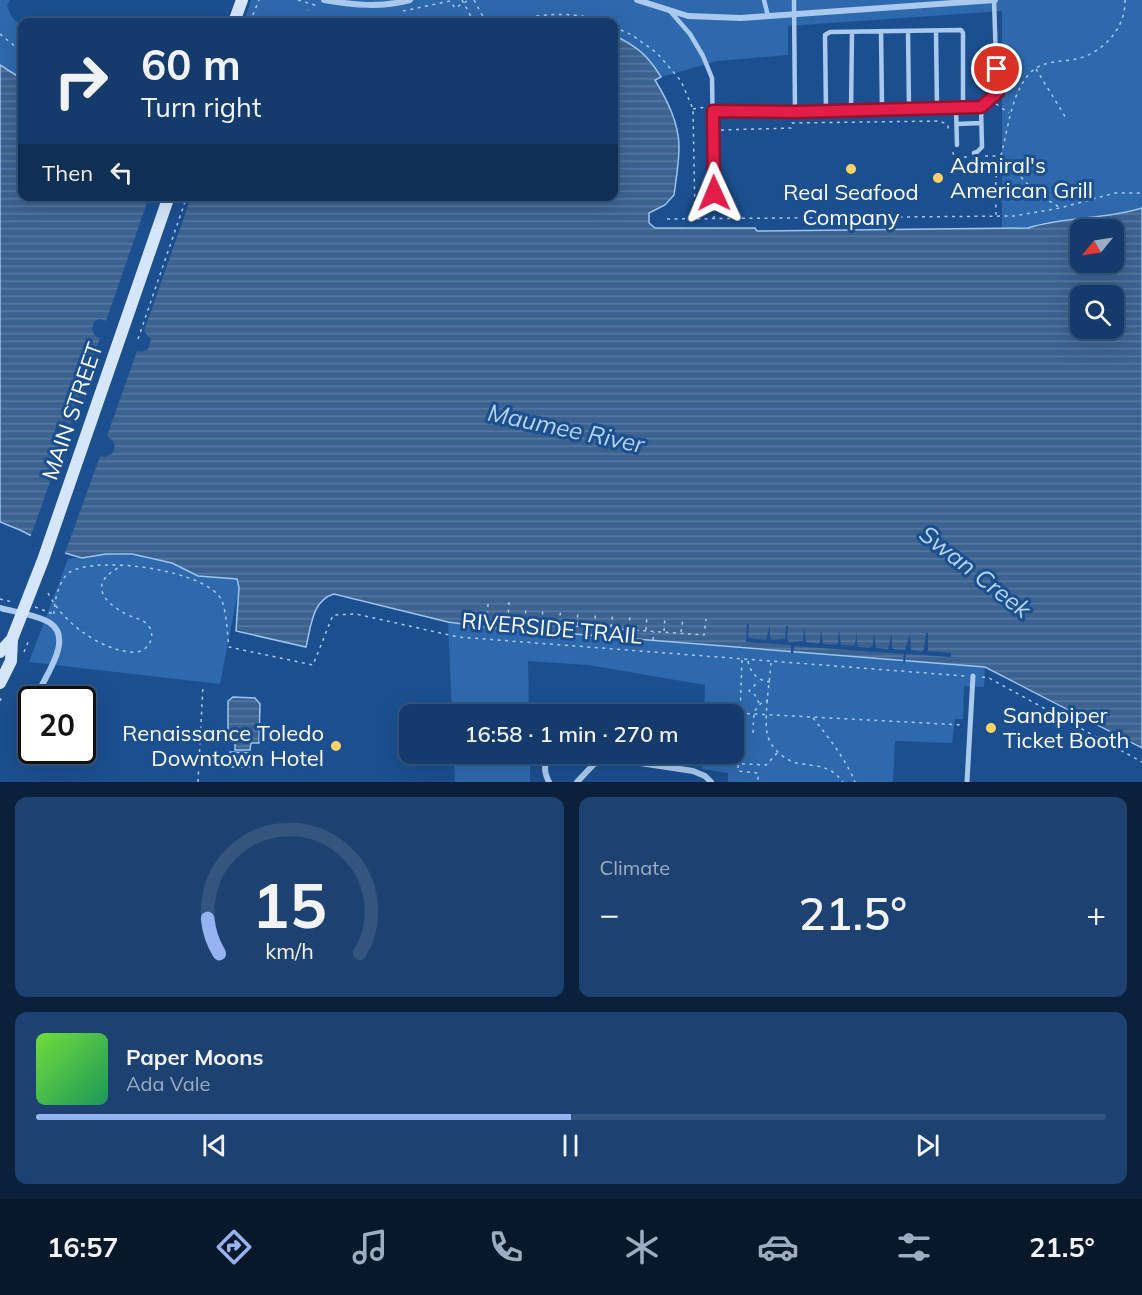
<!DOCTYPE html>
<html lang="en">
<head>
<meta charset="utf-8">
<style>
  body { margin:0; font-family:Mulish,sans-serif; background:#1d4271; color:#f1f3f6; height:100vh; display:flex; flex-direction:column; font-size:22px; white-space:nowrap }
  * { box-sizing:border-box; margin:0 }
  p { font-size:20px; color:#9dadc1 }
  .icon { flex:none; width:33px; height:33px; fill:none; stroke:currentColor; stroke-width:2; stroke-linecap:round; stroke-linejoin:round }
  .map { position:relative; height:782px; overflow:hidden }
  .side { display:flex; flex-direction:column; gap:15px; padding:15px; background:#0b203b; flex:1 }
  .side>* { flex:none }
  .hud { position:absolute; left:18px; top:18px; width:600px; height:183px; border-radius:12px; box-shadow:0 6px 24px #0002,0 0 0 2px #33557e; background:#143b6b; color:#f1f3f6; overflow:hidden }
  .needle { width:39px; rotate:240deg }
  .fabs { position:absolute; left:1070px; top:219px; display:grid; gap:12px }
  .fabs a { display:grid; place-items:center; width:54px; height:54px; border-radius:12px; background:#143b6b; box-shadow:0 6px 24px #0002,0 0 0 2px #33557e; font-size:30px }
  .speed { position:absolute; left:18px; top:686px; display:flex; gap:12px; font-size:30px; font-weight:700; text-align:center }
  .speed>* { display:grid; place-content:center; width:78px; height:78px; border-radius:50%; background:#143b6b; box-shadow:0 6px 24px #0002,0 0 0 2px #33557e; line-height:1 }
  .speed .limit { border:3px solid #111; border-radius:9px; background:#fff; color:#111 }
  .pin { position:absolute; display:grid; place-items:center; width:51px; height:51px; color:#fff; margin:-26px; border:3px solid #fff; border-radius:50%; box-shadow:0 2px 6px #0007 }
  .me { position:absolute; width:66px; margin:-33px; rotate:359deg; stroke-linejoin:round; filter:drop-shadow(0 0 4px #0008) }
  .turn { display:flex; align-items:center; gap:21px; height:126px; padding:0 24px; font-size:27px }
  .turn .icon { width:78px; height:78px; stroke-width:2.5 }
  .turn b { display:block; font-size:42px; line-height:51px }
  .then { display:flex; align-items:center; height:57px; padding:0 24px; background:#0003; gap:12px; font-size:22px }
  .big { font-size:45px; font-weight:600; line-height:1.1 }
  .side .tile { flex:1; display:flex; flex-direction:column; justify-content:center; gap:9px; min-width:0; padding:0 21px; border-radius:12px; background:#1d4271 }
  .side .dial { align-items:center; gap:0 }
  .dial svg { height:156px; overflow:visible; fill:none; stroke:#33557e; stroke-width:7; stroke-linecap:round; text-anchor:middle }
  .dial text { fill:#f1f3f6; stroke:none }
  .song { display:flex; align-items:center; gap:18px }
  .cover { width:72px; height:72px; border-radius:9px; background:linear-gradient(135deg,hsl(100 70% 55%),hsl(150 70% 35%)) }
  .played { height:6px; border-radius:3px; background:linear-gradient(90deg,#95b2f1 50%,#33557e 50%) }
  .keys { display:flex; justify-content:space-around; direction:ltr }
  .heat { display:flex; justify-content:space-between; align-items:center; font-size:33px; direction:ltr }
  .side .tiles { flex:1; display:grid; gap:15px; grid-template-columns:1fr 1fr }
  .tile:last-child { grid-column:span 2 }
  .trip { position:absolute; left:399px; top:704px; width:345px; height:60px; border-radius:12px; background:#143b6b; box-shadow:0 6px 24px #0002,0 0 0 2px #33557e; font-weight:600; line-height:60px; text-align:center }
  .tab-bar { display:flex; height:96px; justify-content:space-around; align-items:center; background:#08182b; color:#9dadc1 }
  .tab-bar .icon { width:42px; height:42px }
  .tab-bar .selected { color:#95b2f1 }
  .tab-bar b { font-size:27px; color:#f1f3f6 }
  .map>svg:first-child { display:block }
  .green { fill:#2e69ad }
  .forest { fill:url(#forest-firs) }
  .water { fill:url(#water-rules); stroke:#9cc4f0; stroke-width:1.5; fill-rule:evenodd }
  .pier { fill:#1b4f8f }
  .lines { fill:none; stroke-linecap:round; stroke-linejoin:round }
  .path { stroke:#a9c9ee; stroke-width:1.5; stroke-dasharray:3 4.5; stroke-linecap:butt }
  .service { stroke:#a9c9ee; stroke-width:4.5 }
  .pedestrian { stroke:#a9c9ee; stroke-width:5 }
  .minor { stroke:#a9c9ee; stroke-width:6 }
  .secondary { stroke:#d6e6fa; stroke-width:12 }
  .route-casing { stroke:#92132f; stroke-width:15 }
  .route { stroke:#e11d48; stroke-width:10 }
  .poi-dot { fill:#ffd166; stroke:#1b4f8f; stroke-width:2 }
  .labels { text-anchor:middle; stroke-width:6; stroke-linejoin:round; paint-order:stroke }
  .poi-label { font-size:22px; fill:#fff; stroke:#1b4f8f; text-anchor:start }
  .street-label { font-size:22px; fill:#fff; stroke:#1b4f8f }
  .water-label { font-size:24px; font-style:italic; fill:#b5d3f5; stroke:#1b4f8f }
</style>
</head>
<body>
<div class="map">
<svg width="1142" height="782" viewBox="0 0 1142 782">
  <defs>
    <pattern id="forest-firs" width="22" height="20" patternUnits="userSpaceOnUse" patternTransform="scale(1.5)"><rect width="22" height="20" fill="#2e69ad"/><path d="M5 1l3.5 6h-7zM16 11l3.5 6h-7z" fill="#4d80b9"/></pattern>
    <pattern id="water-rules" width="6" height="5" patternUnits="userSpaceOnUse" patternTransform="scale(1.5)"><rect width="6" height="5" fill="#3c6290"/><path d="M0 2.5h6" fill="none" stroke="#597aa1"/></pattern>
  </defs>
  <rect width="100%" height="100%" fill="#1b4f8f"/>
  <path class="green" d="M0,0H10L7,5L11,16L22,27V79L0,65Z
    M251,0H1142V208L1122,213L1042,223L1028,228L1002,229V203L999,193L1002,185V11L788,26V55L717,61L661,77C647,54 637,47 614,35V22H579L561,19L530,22H244Z
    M106,554L148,556L172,563L198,576L238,579L239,587L220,684L29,662L68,559Z
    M448,622L485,627L985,667L984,687L964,686L963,719H955L952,743L895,741L893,782H728V773L702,769L703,753H734V714H704L705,685L588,665L528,661L529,714H452Z
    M454,753H530V782H455Z"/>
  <path class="forest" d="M309,8L336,17L339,22H292L288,18L292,13L306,11Z"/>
  <path class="water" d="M614,35C637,47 647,54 661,77L655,80C667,100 679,123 679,147C679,163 676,180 674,195L665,205L649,213V223L655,228H755L757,231L1028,228C1065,216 1105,220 1142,208V748L985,667L485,627L448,622L334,594C312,600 311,627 306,647L236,631L239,587L237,579L198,576L172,563L132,554H106L82,558L65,553L20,530L0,522V65L22,79V196H614ZM1080,230H1113V262H1080ZM1080,296H1113V328H1080Z
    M233,697L255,698L260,704L259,743H251L250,750H235V741H228V701Z
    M230,752L254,753L253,765L249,767H232L229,764Z"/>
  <path class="pier" d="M149,197H191L144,331L151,339L148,349L142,352L137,351L107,436L111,439L115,445L113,453L105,457L100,456L64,556L30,538L64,443L59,440L54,433L57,425L64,421L70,424L100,338L95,336L92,329L94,322L99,319L106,321Z
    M747,624H749L748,636L750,638L766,640L770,625V637L771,640L785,639L786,626H788L787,639L789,642L803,641L804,628L806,642L818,644L820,642L821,629L823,644L836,645L838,643L839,630L841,645L853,646L855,644L857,631V644L858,647L870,648L873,645L874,632L876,648L888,649L892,634V647L893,649L905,650L910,635L911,650L922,652L924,649L926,633H928V651L951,653V657L906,654L905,663H903L904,654L794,646L793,654L791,653V645L746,642Z"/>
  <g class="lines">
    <path class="path" d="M298,0L318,6
      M462,0L474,22
      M474,0L486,22
      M403,11L450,1L455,8L469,0
      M250,22L259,0
      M507,22C537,14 574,10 603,22
      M614,27L632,35L657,53L681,81L693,109L695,218
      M0,34L22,52
      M1036,69L1066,118
      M996,104L1009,113
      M693,109L706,107
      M721,130L791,128L792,123L940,121L948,125V130
      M953,152L954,157H968
      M985,156H1001L1036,193L1059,207
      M996,215C996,203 995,191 996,179C997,168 1001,157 1003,147C1009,123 1012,94 1029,74C1041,61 1056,62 1071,60C1100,56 1126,30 1125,0
      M667,219L1014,216L1060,208L1115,193H1142
      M714,219V200
      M138,339L187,196
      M48,593C61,619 90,642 119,650C124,651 131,653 137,652C150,650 157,634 147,624C141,618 133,618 126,614C99,600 90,581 122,566
      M0,599L13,602
      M488,604L487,620L704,635L706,619
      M35,607L53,614
      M54,614C54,602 59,579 70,572C97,555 209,570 222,601C227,615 227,633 229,647L313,665L333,615L356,614L458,637L965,676
      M508,620L509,602
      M525,621L526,606
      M542,622L543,607
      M559,623L561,608
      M577,625L578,610
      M594,626L596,611
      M611,627L613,612
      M629,628L630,614
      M528,630L529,623
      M646,630L647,615
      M664,631L665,616
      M681,632L683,618
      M653,640L654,632
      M24,652L29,640
      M742,660L738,771L758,773V782
      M748,661C751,674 757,680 770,682
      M771,663C770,680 763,721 768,737C773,751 788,763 803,764C822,767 830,766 843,782
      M982,677L989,678L1142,762
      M0,701L3,694
      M759,703L755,695L749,691L759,681
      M717,712L963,725
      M813,718C829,738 845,758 855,782
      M753,733C754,717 751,706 768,700
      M727,763L766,765L778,752
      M198,782L203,685"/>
    <path class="service" d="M764,0L768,16
      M794,0L795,112
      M670,11L690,34L703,56L712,78L714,193
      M881,31L882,109
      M908,31L909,109
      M936,31L937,108
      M956,108L957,145
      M713,111L795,112L981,107L997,92L994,0
      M826,111L825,35L830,32L961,30L963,33V108
      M851,111L852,32
      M957,124L981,123
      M974,153L977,152L982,147L981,107"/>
    <path class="pedestrian" d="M967,782L973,676"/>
    <path class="minor" d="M324,0C354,5 380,8 410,0
      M637,0L688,16L741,18L995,0
      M0,608C14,612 38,615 50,623C72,637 49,671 41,687
      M574,753L693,771L705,776L711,782
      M549,782C543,770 543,761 555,753
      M577,782L594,764L608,759"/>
    <path class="secondary" d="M234,22L242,0
      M0,652L12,639L43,560L169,196
      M0,683L11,661L12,639"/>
  </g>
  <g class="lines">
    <defs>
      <path id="route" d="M714,193L713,111L795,112L981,107L998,92L997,69"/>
    </defs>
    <use href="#route" class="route-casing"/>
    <use href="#route" class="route"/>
  </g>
  <g class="poi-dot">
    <circle cx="851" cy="169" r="6"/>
    <circle cx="938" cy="178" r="6"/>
    <circle cx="991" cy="728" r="6"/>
    <circle cx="336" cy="746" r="6"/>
  </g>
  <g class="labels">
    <g class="poi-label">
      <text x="950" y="173">Admiral's<tspan x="950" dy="25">American Grill</tspan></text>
      <text x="851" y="200" text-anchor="middle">Real Seafood<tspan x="851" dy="25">Company</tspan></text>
      <text x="1003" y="723">Sandpiper<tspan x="1003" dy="25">Ticket Booth</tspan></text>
      <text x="324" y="741" text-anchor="end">Renaissance Toledo<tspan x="324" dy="25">Downtown Hotel</tspan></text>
    </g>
    <g class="street-label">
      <text transform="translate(72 411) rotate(-71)" y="8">MAIN STREET</text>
      <text transform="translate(552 628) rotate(5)" y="8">RIVERSIDE TRAIL</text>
    </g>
    <g class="water-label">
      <text transform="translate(566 429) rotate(12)" y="8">Maumee River</text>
      <text transform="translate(975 572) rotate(38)" y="8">Swan Creek</text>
    </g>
  </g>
</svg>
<div class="fabs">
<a><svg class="needle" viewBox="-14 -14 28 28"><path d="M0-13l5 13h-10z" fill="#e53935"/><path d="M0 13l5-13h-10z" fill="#9dadc1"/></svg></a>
<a><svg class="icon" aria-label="search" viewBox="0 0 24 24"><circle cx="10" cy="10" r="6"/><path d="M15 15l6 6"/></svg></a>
</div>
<div class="speed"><div class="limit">20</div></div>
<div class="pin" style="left:997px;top:69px;background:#d93025"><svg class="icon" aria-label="arrive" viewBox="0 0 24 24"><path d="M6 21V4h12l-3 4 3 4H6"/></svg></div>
<svg class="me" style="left:714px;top:193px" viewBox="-20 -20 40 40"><path d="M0-17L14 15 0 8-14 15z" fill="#e11d48" stroke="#fff" stroke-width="4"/></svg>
<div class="trip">16:58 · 1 min · 270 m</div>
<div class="hud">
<div class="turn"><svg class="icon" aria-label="right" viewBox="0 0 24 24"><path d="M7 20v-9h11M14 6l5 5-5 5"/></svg><div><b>60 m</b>Turn right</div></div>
<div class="then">Then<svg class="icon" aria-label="left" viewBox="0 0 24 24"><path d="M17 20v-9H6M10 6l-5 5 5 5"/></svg></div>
</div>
</div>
<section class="side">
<div class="tiles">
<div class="tile dial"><svg viewBox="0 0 100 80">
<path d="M14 69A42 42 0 1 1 86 69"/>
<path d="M14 69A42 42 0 0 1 8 51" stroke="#95b2f1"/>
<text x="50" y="56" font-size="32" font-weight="700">15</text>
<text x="50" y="72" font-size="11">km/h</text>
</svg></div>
<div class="tile"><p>Climate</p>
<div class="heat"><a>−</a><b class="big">21.5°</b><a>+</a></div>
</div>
<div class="tile">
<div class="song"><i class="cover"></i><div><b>Paper Moons</b><p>Ada Vale</p></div></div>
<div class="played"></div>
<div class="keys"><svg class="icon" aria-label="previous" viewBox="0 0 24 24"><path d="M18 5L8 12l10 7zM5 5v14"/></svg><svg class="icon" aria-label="pause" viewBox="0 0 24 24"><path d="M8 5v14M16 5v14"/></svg><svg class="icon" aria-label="next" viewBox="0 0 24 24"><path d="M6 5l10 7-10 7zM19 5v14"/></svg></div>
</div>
</div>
</section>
<nav class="tab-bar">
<b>16:57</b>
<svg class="icon selected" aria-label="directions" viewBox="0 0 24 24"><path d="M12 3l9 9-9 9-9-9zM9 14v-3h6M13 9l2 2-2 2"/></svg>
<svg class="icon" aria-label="music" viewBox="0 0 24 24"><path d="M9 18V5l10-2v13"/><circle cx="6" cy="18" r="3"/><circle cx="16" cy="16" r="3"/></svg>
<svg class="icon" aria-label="phone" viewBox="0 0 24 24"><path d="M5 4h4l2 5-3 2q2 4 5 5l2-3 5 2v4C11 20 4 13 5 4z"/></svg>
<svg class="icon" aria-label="climate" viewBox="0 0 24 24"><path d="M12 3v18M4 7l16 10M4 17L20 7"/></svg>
<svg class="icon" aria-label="car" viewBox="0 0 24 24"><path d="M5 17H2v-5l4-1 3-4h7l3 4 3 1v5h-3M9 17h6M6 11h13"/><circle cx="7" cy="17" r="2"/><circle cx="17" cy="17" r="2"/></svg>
<svg class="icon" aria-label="filters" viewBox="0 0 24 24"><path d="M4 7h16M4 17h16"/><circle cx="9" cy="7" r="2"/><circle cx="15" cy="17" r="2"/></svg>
<b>21.5°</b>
</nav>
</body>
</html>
